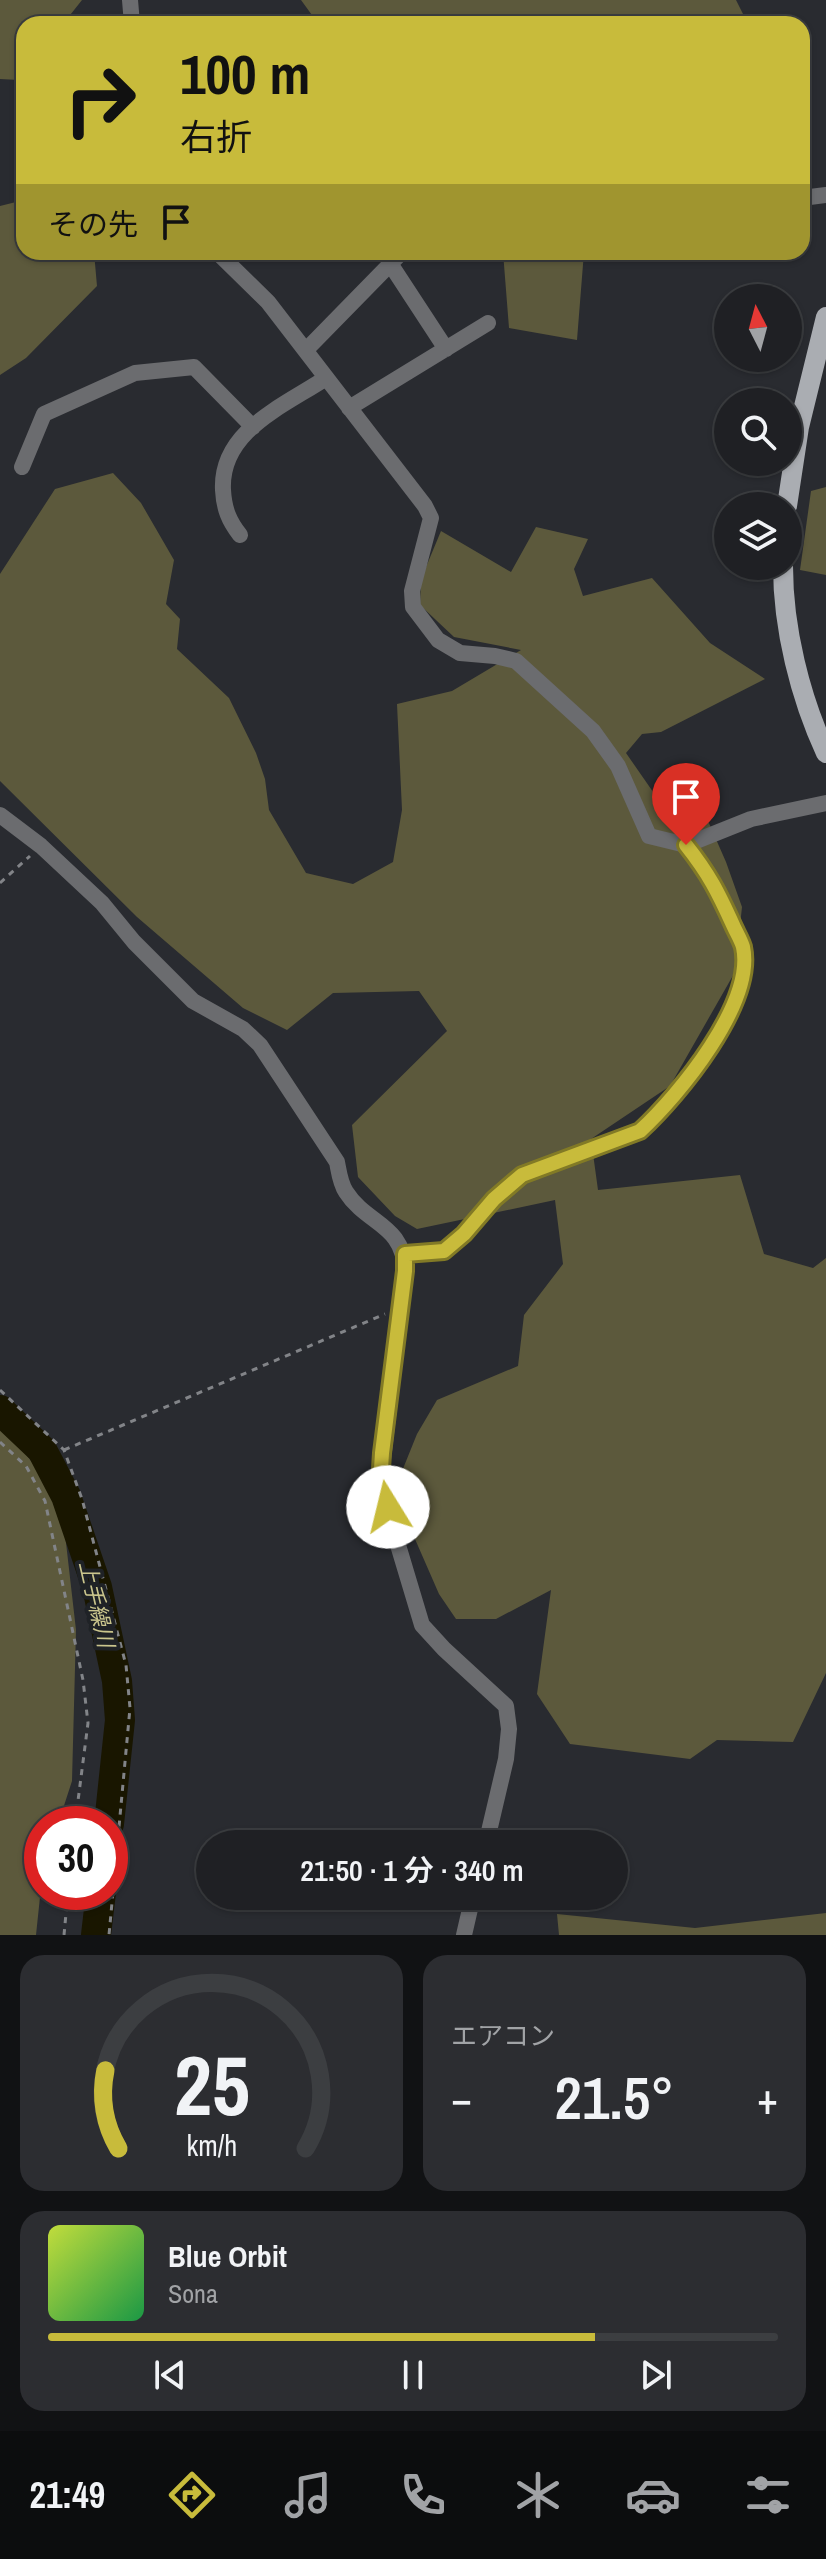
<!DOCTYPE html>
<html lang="ja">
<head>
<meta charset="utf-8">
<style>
  body { margin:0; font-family:"Archivo Narrow","Noto Sans JP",sans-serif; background:#2c2d31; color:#f1f3f6; height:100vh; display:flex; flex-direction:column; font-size:30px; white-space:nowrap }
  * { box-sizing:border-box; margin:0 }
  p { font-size:26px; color:#a1a3a6 }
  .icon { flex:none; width:44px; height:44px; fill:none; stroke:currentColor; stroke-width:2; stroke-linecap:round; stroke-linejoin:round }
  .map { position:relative; height:1935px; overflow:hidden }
  .side { display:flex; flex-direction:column; gap:20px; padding:20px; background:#111214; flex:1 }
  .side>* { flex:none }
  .hud { position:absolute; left:16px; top:16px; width:794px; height:244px; border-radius:24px; box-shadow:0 2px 6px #0004,0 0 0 2px #3c3e41; background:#c8bb3b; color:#111; overflow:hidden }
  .needle { width:52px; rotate:354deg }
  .tools { position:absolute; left:714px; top:284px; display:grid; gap:16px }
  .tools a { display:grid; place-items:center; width:88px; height:88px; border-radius:50%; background:#1f2024; box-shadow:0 2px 6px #0004,0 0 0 2px #3c3e41; font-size:40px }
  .speed { position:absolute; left:24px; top:1806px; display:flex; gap:16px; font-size:40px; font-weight:700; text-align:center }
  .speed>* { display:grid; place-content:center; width:104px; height:104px; border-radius:50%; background:#1f2024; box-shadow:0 2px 6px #0004,0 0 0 2px #3c3e41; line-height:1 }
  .speed .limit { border:12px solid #d22; background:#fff; color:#111 }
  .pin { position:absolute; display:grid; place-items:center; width:68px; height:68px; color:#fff; margin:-82px -34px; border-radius:50% 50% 50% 0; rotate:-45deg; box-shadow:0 0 8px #0007 }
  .pin .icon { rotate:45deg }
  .me { position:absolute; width:88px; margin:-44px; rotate:351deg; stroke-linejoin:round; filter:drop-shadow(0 0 6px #0008) }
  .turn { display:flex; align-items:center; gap:28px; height:168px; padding:0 32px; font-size:36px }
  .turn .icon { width:104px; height:104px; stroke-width:2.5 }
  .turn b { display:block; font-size:56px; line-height:68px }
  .then { display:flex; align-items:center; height:76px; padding:0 32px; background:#0003; gap:16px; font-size:30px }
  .big { font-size:60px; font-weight:600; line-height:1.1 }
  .side .tile { flex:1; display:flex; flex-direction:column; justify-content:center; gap:12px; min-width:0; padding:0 28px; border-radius:24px; background:#2c2d31 }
  .side .dial { align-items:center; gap:0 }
  .dial svg { height:208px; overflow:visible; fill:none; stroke:#3c3e41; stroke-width:7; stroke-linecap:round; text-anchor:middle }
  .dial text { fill:#f1f3f6; stroke:none }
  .song { display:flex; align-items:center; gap:24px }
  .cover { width:96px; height:96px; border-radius:12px; background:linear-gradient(135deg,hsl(70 70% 55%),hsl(140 70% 35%)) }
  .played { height:8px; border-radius:4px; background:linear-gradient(90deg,#c8bb3b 75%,#3c3e41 75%) }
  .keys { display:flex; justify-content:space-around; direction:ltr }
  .heat { display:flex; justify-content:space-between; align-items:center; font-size:44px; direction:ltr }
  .side .tiles { flex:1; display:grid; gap:20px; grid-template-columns:1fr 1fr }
  .tile:last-child { grid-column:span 2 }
  .trip { position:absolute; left:196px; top:1830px; width:432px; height:80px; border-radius:40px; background:#1f2024; box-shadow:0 2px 6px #0004,0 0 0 2px #3c3e41; font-weight:600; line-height:80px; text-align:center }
  .dock { display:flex; height:128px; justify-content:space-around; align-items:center; background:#0c0d0e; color:#a1a3a6 }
  .dock .icon { width:56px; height:56px }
  .dock .active { color:#c8bb3b }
  .dock b { font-size:36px; color:#f1f3f6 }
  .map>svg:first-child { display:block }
  .forest { fill:#5c593c }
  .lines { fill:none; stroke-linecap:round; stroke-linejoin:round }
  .river { stroke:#191600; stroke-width:30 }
  .path { stroke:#828488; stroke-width:3; stroke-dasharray:6 6; stroke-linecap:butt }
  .service { stroke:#6b6c6f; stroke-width:9 }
  .minor { stroke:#6b6c6f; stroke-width:16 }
  .primary { stroke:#aaadb2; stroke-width:20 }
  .route-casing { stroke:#827a26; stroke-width:20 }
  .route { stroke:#c8bb3b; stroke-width:14 }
  .labels { text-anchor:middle; stroke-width:8; stroke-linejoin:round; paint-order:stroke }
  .water-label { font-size:22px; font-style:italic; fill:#cac58d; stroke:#1f2226 }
</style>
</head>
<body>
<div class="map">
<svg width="826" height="1935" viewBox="0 0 826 1935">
  <rect width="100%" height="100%" fill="#292b30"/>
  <path class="forest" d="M0,0H82L63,24H24V73L19,80L0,79Z
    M301,0H736L748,24H315L317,22Z
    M24,200V252H94L97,286L26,358L0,375V206Z
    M503,252H584L577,340L509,328Z
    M113,473L141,503L174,560L166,604L180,619L177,649L229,698L256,753L265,779L269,810L306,873L353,884L393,862L402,810L397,704L452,691L521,650L454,637L420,605L421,579L441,531L511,572L536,527L588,539L574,569L583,596L652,578L710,643L765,679L661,732L642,734L626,753L667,812L708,821L726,862L742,907L735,972L670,1086L591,1139L598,1190L740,1175L764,1254L813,1268L826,1258V1673L793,1742L717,1740L690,1759L570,1744L537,1694L551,1590L496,1619H456L439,1594L394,1491L417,1434L437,1400L518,1366L524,1315L563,1264L555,1200L417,1229L395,1216L358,1177L352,1125L447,1031L419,991L333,993L287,1030L243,1008L137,917L0,781V574L55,489Z
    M826,487V575L800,570L811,491Z
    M2,1424L61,1499L76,1630L72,1781L58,1824H42V1878L36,1935H0V1425Z
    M826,1913V1935H559L557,1914L695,1928Z"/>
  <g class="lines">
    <path class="river" d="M0,1410L42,1450L66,1496L97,1587L117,1681L120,1720L109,1824
      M96,1935L101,1892"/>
    <path class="path" d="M0,883L30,856
      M0,1390L64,1450L82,1499L126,1665L130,1708L109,1935
      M0,1442L26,1466L45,1501L83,1680L88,1723L75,1824
      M64,1450L385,1314
      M64,1935L68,1892"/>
    <path class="service" d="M405,1254L444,1251L464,1234L494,1199L522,1175L640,1131C678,1095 755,1003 743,947C741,940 736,932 733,925C718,892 709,874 686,845"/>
    <path class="minor" d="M130,0L132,24
      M802,198L826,195
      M217,252L268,302L425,506L431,518L412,591L413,607L438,640L460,653L495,656L516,661L593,731L618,766L649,836L686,845L751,819L826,803
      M391,265L446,349
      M306,350L402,252
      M349,408L488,323
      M22,467L44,414L135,373L194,367L253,427
      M240,535C229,521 224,509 223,490C220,431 284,406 326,378
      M0,815L41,846L102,903L134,942L193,1001L243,1029L260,1045L337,1162C339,1172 340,1183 346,1192C367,1225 404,1224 405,1271L380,1485L422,1625L444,1649L506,1706L509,1729L506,1759L486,1844
      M464,1935L473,1896"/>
    <path class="primary" d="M787,506L799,427L826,317
      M783,566C783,628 800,697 826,753"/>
  </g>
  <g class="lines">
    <defs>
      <path id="route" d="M388,1507L380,1485L382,1453L405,1271V1254L444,1251L464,1234L494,1199L522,1175L640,1131C679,1095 755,1003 743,947C741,940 736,932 733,925C718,892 709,874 686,845"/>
    </defs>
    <use href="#route" class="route-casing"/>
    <use href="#route" class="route"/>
  </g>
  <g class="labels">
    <g class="water-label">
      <text transform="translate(97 1604) rotate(77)" y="8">上手繰川</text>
    </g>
  </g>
</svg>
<div class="tools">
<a><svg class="needle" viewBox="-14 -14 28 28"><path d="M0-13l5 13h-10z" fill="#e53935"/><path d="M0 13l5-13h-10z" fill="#a1a3a6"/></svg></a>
<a><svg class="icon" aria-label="search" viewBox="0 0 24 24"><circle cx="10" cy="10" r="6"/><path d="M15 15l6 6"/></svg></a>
<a><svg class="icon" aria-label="layers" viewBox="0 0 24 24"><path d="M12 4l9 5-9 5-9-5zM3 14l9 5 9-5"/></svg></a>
</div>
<div class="speed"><div class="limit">30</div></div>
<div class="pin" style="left:686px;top:845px;background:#d93025"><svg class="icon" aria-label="arrive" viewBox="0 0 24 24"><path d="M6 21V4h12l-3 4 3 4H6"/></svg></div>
<svg class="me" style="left:388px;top:1507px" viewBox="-20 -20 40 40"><circle r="19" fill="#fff"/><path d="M0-13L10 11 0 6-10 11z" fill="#c8bb3b"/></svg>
<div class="trip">21:50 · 1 分 · 340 m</div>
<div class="hud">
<div class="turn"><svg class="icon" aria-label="right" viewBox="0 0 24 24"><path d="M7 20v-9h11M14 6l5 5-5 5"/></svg><div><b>100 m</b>右折</div></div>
<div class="then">その先<svg class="icon" aria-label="arrive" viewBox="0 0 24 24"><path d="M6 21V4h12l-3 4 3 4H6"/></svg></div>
</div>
</div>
<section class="side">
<div class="tiles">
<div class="tile dial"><svg viewBox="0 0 100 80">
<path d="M14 69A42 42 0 1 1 86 69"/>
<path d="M14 69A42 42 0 0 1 9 39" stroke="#c8bb3b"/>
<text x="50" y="56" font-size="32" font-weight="700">25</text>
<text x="50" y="72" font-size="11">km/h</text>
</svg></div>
<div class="tile"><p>エアコン</p>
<div class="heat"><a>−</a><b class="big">21.5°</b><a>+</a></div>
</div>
<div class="tile">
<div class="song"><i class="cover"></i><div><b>Blue Orbit</b><p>Sona</p></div></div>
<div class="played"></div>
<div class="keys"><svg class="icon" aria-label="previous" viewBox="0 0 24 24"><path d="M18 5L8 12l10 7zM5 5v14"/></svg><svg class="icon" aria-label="pause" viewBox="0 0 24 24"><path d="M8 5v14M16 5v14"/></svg><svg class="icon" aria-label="next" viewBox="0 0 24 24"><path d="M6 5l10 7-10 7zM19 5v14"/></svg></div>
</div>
</div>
</section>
<nav class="dock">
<b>21:49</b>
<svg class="icon active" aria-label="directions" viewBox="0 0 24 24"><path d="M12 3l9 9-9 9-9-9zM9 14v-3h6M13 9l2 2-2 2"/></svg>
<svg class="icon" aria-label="music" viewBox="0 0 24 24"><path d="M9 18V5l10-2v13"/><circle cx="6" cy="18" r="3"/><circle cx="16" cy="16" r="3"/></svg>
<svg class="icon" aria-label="phone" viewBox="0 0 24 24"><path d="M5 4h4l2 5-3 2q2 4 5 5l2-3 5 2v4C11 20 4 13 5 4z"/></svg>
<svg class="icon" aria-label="climate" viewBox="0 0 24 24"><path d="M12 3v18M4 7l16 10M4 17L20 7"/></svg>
<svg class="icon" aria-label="car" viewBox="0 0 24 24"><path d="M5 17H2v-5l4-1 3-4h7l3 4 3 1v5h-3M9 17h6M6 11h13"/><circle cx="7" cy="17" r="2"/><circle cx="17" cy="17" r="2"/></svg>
<svg class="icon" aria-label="filters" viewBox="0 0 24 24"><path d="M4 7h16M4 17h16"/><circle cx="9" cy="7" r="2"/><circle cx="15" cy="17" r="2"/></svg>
</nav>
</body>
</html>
